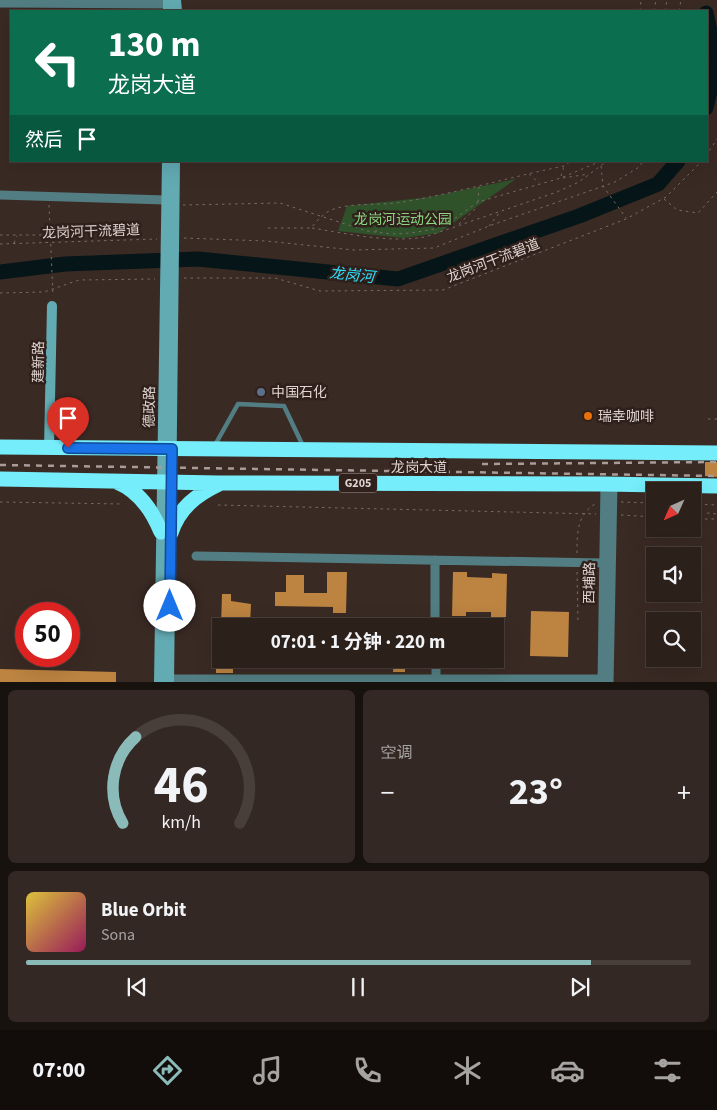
<!DOCTYPE html>
<html lang="zh">
<head>
<meta charset="utf-8">
<style>
  body { margin:0; font-family:"Source Sans 3","Noto Sans SC",sans-serif; background:#342824; color:#f1f3f6; height:100vh; display:flex; flex-direction:column; font-size:19px; white-space:nowrap }
  * { box-sizing:border-box; margin:0 }
  p { font-size:16px; color:#a6a3a3 }
  .icon { flex:none; width:28px; height:28px; fill:none; stroke:currentColor; stroke-width:2; stroke-linecap:round; stroke-linejoin:round }
  .map { position:relative; height:682px; overflow:hidden }
  .panel { display:flex; flex-direction:column; gap:8px; padding:8px; background:#18120f; flex:1 }
  .panel>* { flex:none }
  .top-card { position:absolute; left:10px; top:10px; width:698px; height:152px; border-radius:0px; box-shadow:0 5px 20px #0002,0 0 0 1px #483e3a; background:#0b6e4f; color:#fff; overflow:hidden }
  .needle { width:32px; rotate:225deg }
  .controls { position:absolute; left:646px; top:482px; display:grid; gap:10px }
  .controls a { display:grid; place-items:center; width:55px; height:55px; border-radius:0px; background:#2c201b; box-shadow:0 5px 20px #0002,0 0 0 1px #483e3a; font-size:25px }
  .speed { position:absolute; left:15px; top:602px; display:flex; gap:10px; font-size:25px; font-weight:700; text-align:center }
  .speed>* { display:grid; place-content:center; width:65px; height:65px; border-radius:50%; background:#2c201b; box-shadow:0 5px 20px #0002,0 0 0 1px #483e3a; line-height:1 }
  .speed .limit { border:8px solid #d22; background:#fff; color:#111 }
  .pin { position:absolute; display:grid; place-items:center; width:42px; height:42px; color:#fff; margin:-51px -21px; border-radius:50% 50% 50% 0; rotate:-45deg; box-shadow:0 0 5px #0007 }
  .pin .icon { rotate:45deg }
  .me { position:absolute; width:55px; margin:-28px; rotate:0deg; stroke-linejoin:round; filter:drop-shadow(0 0 4px #0008) }
  .turn { display:flex; align-items:center; gap:18px; height:105px; padding:0 15px; font-size:22px }
  .turn .icon { width:65px; height:65px; stroke-width:2.5 }
  .turn b { display:block; font-size:35px; line-height:42px }
  .then { display:flex; align-items:center; height:48px; padding:0 15px; background:#0003; gap:10px; font-size:19px }
  .big { font-size:38px; font-weight:700; line-height:1.1 }
  .panel .card { flex:1; display:flex; flex-direction:column; justify-content:center; gap:8px; min-width:0; padding:0 18px; border-radius:8px; background:#342824 }
  .panel .dial { align-items:center; gap:0 }
  .dial svg { height:130px; overflow:visible; fill:none; stroke:#483e3a; stroke-width:7; stroke-linecap:round; text-anchor:middle }
  .dial text { fill:#f1f3f6; stroke:none }
  .song { display:flex; align-items:center; gap:15px }
  .cover { width:60px; height:60px; border-radius:8px; background:linear-gradient(135deg,hsl(50 70% 55%),hsl(330 70% 35%)) }
  .played { height:5px; border-radius:2px; background:linear-gradient(90deg,#8bbbb9 85%,#483e3a 85%) }
  .keys { display:flex; justify-content:space-around; direction:ltr }
  .heat { display:flex; justify-content:space-between; align-items:center; font-size:28px; direction:ltr }
  .panel .tiles { flex:1; display:grid; gap:8px; grid-template-columns:1fr 1fr }
  .card:last-child { grid-column:span 2 }
  .trip { position:absolute; left:212px; top:618px; width:292px; height:50px; border-radius:0px; background:#2c201b; box-shadow:0 5px 20px #0002,0 0 0 1px #483e3a; font-weight:700; line-height:50px; text-align:center }
  .tabs { display:flex; height:80px; justify-content:space-around; align-items:center; background:#120d0b; color:#a6a3a3 }
  .tabs .icon { width:35px; height:35px }
  .tabs .active { color:#8bbbb9 }
  .tabs b { font-size:22px; color:#f1f3f6 }
  .map>svg:first-child { display:block }
  .green { fill:#2f522b }
  .lines { fill:none; stroke-linecap:round; stroke-linejoin:round }
  .river { stroke:#061518; stroke-width:15 }
  .building { fill:#bc8341 }
  .path { stroke:#796b66; stroke-width:1; stroke-dasharray:2.5 4; stroke-linecap:butt }
  .lane { stroke:#527e83; stroke-width:4.5 }
  .street { stroke:#527e83; stroke-width:9 }
  .secondary { stroke:#62abb3; stroke-width:10 }
  .highway { stroke:#76edfa; stroke-width:15 }
  .rail { stroke:#a99c98; stroke-width:2.5; stroke-dasharray:6 6; stroke-linecap:butt }
  .route-casing { stroke:#114b97; stroke-width:12 }
  .route { stroke:#1a73e8; stroke-width:9 }
  .service-dot { fill:#5c6f8a; stroke:#30201b; stroke-width:2 }
  .food-dot { fill:#e8710a; stroke:#30201b; stroke-width:2 }
  .labels { text-anchor:middle; stroke-width:5; stroke-linejoin:round; paint-order:stroke }
  .shield { fill:#30201b; stroke:#aa9d99; stroke-width:1 }
  .shield-label { font-size:12px; font-weight:bold; fill:#ded3cf }
  .park-label { font-size:14px; fill:#8ad681; stroke:#30201b }
  .street-label { font-size:14px; fill:#ded3cf; stroke:#30201b }
  .poi-label { font-size:14px; fill:#ded3cf; stroke:#30201b; text-anchor:start }
  .water-label { font-size:15px; font-style:italic; fill:#2cddfc; stroke:#30201b }
</style>
</head>
<body>
<div class="map">
<svg width="717" height="683" viewBox="0 0 717 683">
  <rect width="100%" height="100%" fill="#3a2a24"/>
  <path class="green" d="M516,179L439,233L403,238L338,231L347,206L430,197Z"/>
  <g class="lines">
    <path class="river" d="M706,13L717,62L706,108
      M0,272L65,264L198,259L398,279L579,216L658,184L678,161"/>
  </g>
  <path class="building" d="M705,462H717V477L705,476Z
    M327,572H347L346,613H333V607L275,606V592H286V575H304V593H327Z
    M453,572H467V577L492,578V573L507,574L506,617H491V612H466V616H452Z
    M222,594H231V601L251,604L250,625L221,626Z
    M531,611L569,612L568,657L530,656Z
    M221,659H245L244,666H233V673H216V660Z
    M394,659H405V672H393Z
    M0,669L116,672V683H0Z"/>
  <g class="lines">
    <path class="path" d="M640,11L641,0
      M654,11L656,0
      M665,11L667,0
      M679,11L681,0
      M706,156L717,139
      M601,166L603,186L626,218
      M529,174L539,183
      M561,176L564,166
      M563,178L589,174
      M664,199L677,210L698,213L717,192
      M478,202L479,186
      M49,205L53,296
      M183,205L280,203L367,231L392,234L411,233L435,229L450,222L478,202L561,178L601,161
      M459,224L475,209V205
      M489,226L501,211
      M268,228H311C318,220 324,212 334,209C356,202 380,206 403,202C457,193 510,177 564,166L571,161
      M312,228C349,234 388,243 425,237L557,192L579,182L607,161
      M376,232L378,207
      M0,235H50L66,232
      M184,238L266,241L353,250L434,248L489,226L615,182L639,167L643,161
      M14,243L17,236
      M0,244L157,239
      M184,278H275L320,291L443,290L626,219L666,197L702,161
      M0,293L44,292L79,280L155,279
      M708,419H717
      M0,502L122,504
      M621,502L655,503
      M692,504L717,505
      M218,505L596,514
      M707,513L717,514
      M621,515L655,517
      M692,519H717
      M577,553C577,533 577,515 595,504
      M577,572L578,623"/>
    <path class="lane" d="M215,445L238,404L284,406L303,446"/>
    <path class="street" d="M0,3L175,4
      M0,195L166,200
      M196,556L604,563
      M435,560V626
      M436,659V683
      M162,679H609
      M602,683L605,484
      M609,683L613,484"/>
    <path class="secondary" d="M168,0V11
      M176,0L177,11
      M49,448L52,306
      M159,683L167,161
      M169,683L175,161"/>
    <path class="highway" d="M0,447L717,453
      M0,479L219,483L605,484L717,486
      M117,482C139,491 152,510 161,532
      M171,533C179,508 196,495 219,484"/>
    <path class="rail" d="M482,464L717,462
      M0,465L717,476"/>
  </g>
  <g class="lines">
    <defs>
      <path id="route" d="M68,448L172,449L170,606"/>
    </defs>
    <use href="#route" class="route-casing"/>
    <use href="#route" class="route"/>
  </g>
  <circle class="service-dot" cx="261" cy="392" r="5"/>
  <circle class="food-dot" cx="588" cy="416" r="5"/>
  <g class="labels">
    <rect class="shield" x="339" y="473.5" width="38" height="19" rx="4"/>
    <g class="shield-label">
      <text x="358" y="487">G205</text>
    </g>
    <g class="park-label">
      <text x="403" y="224">龙岗河运动公园</text>
    </g>
    <g class="street-label">
      <text transform="translate(91 231) rotate(-2)" y="5">龙岗河干流碧道</text>
      <text transform="translate(493 260) rotate(-21)" y="5">龙岗河干流碧道</text>
      <text transform="translate(38 362) rotate(-89)" y="5">建新路</text>
      <text transform="translate(149 407) rotate(-89)" y="5">德政路</text>
      <text x="419" y="472">龙岗大道</text>
      <text transform="translate(589 583) rotate(-89)" y="5">西埔路</text>
    </g>
    <g class="poi-label">
      <text x="271" y="397">中国石化</text>
      <text x="598" y="421">瑞幸咖啡</text>
    </g>
    <g class="water-label">
      <text transform="translate(352 275) rotate(6)" y="5">龙岗河</text>
    </g>
  </g>
</svg>
<div class="controls">
<a><svg class="needle" viewBox="-14 -14 28 28"><path d="M0-13l5 13h-10z" fill="#e53935"/><path d="M0 13l5-13h-10z" fill="#a6a3a3"/></svg></a>
<a><svg class="icon" aria-label="sound" viewBox="0 0 24 24"><path d="M4 9h4l5-4v14l-5-4H4zM17 9q2 3 0 6"/></svg></a>
<a><svg class="icon" aria-label="search" viewBox="0 0 24 24"><circle cx="10" cy="10" r="6"/><path d="M15 15l6 6"/></svg></a>
</div>
<div class="speed"><div class="limit">50</div></div>
<div class="pin" style="left:68px;top:448px;background:#d93025"><svg class="icon" aria-label="arrive" viewBox="0 0 24 24"><path d="M6 21V4h12l-3 4 3 4H6"/></svg></div>
<svg class="me" style="left:170px;top:606px" viewBox="-20 -20 40 40"><circle r="19" fill="#fff"/><path d="M0-13L10 11 0 6-10 11z" fill="#1a73e8"/></svg>
<div class="trip">07:01 · 1 分钟 · 220 m</div>
<div class="top-card">
<div class="turn"><svg class="icon" aria-label="left" viewBox="0 0 24 24"><path d="M17 20v-9H6M10 6l-5 5 5 5"/></svg><div><b>130 m</b>龙岗大道</div></div>
<div class="then">然后<svg class="icon" aria-label="arrive" viewBox="0 0 24 24"><path d="M6 21V4h12l-3 4 3 4H6"/></svg></div>
</div>
</div>
<section class="panel">
<div class="tiles">
<div class="card dial"><svg viewBox="0 0 100 80">
<path d="M14 69A42 42 0 1 1 86 69"/>
<path d="M14 69A42 42 0 0 1 22 16" stroke="#8bbbb9"/>
<text x="50" y="56" font-size="32" font-weight="700">46</text>
<text x="50" y="72" font-size="11">km/h</text>
</svg></div>
<div class="card"><p>空调</p>
<div class="heat"><a>−</a><b class="big">23°</b><a>+</a></div>
</div>
<div class="card">
<div class="song"><i class="cover"></i><div><b>Blue Orbit</b><p>Sona</p></div></div>
<div class="played"></div>
<div class="keys"><svg class="icon" aria-label="previous" viewBox="0 0 24 24"><path d="M18 5L8 12l10 7zM5 5v14"/></svg><svg class="icon" aria-label="pause" viewBox="0 0 24 24"><path d="M8 5v14M16 5v14"/></svg><svg class="icon" aria-label="next" viewBox="0 0 24 24"><path d="M6 5l10 7-10 7zM19 5v14"/></svg></div>
</div>
</div>
</section>
<nav class="tabs">
<b>07:00</b>
<svg class="icon active" aria-label="directions" viewBox="0 0 24 24"><path d="M12 3l9 9-9 9-9-9zM9 14v-3h6M13 9l2 2-2 2"/></svg>
<svg class="icon" aria-label="music" viewBox="0 0 24 24"><path d="M9 18V5l10-2v13"/><circle cx="6" cy="18" r="3"/><circle cx="16" cy="16" r="3"/></svg>
<svg class="icon" aria-label="phone" viewBox="0 0 24 24"><path d="M5 4h4l2 5-3 2q2 4 5 5l2-3 5 2v4C11 20 4 13 5 4z"/></svg>
<svg class="icon" aria-label="climate" viewBox="0 0 24 24"><path d="M12 3v18M4 7l16 10M4 17L20 7"/></svg>
<svg class="icon" aria-label="car" viewBox="0 0 24 24"><path d="M5 17H2v-5l4-1 3-4h7l3 4 3 1v5h-3M9 17h6M6 11h13"/><circle cx="7" cy="17" r="2"/><circle cx="17" cy="17" r="2"/></svg>
<svg class="icon" aria-label="filters" viewBox="0 0 24 24"><path d="M4 7h16M4 17h16"/><circle cx="9" cy="7" r="2"/><circle cx="15" cy="17" r="2"/></svg>
</nav>
</body>
</html>
